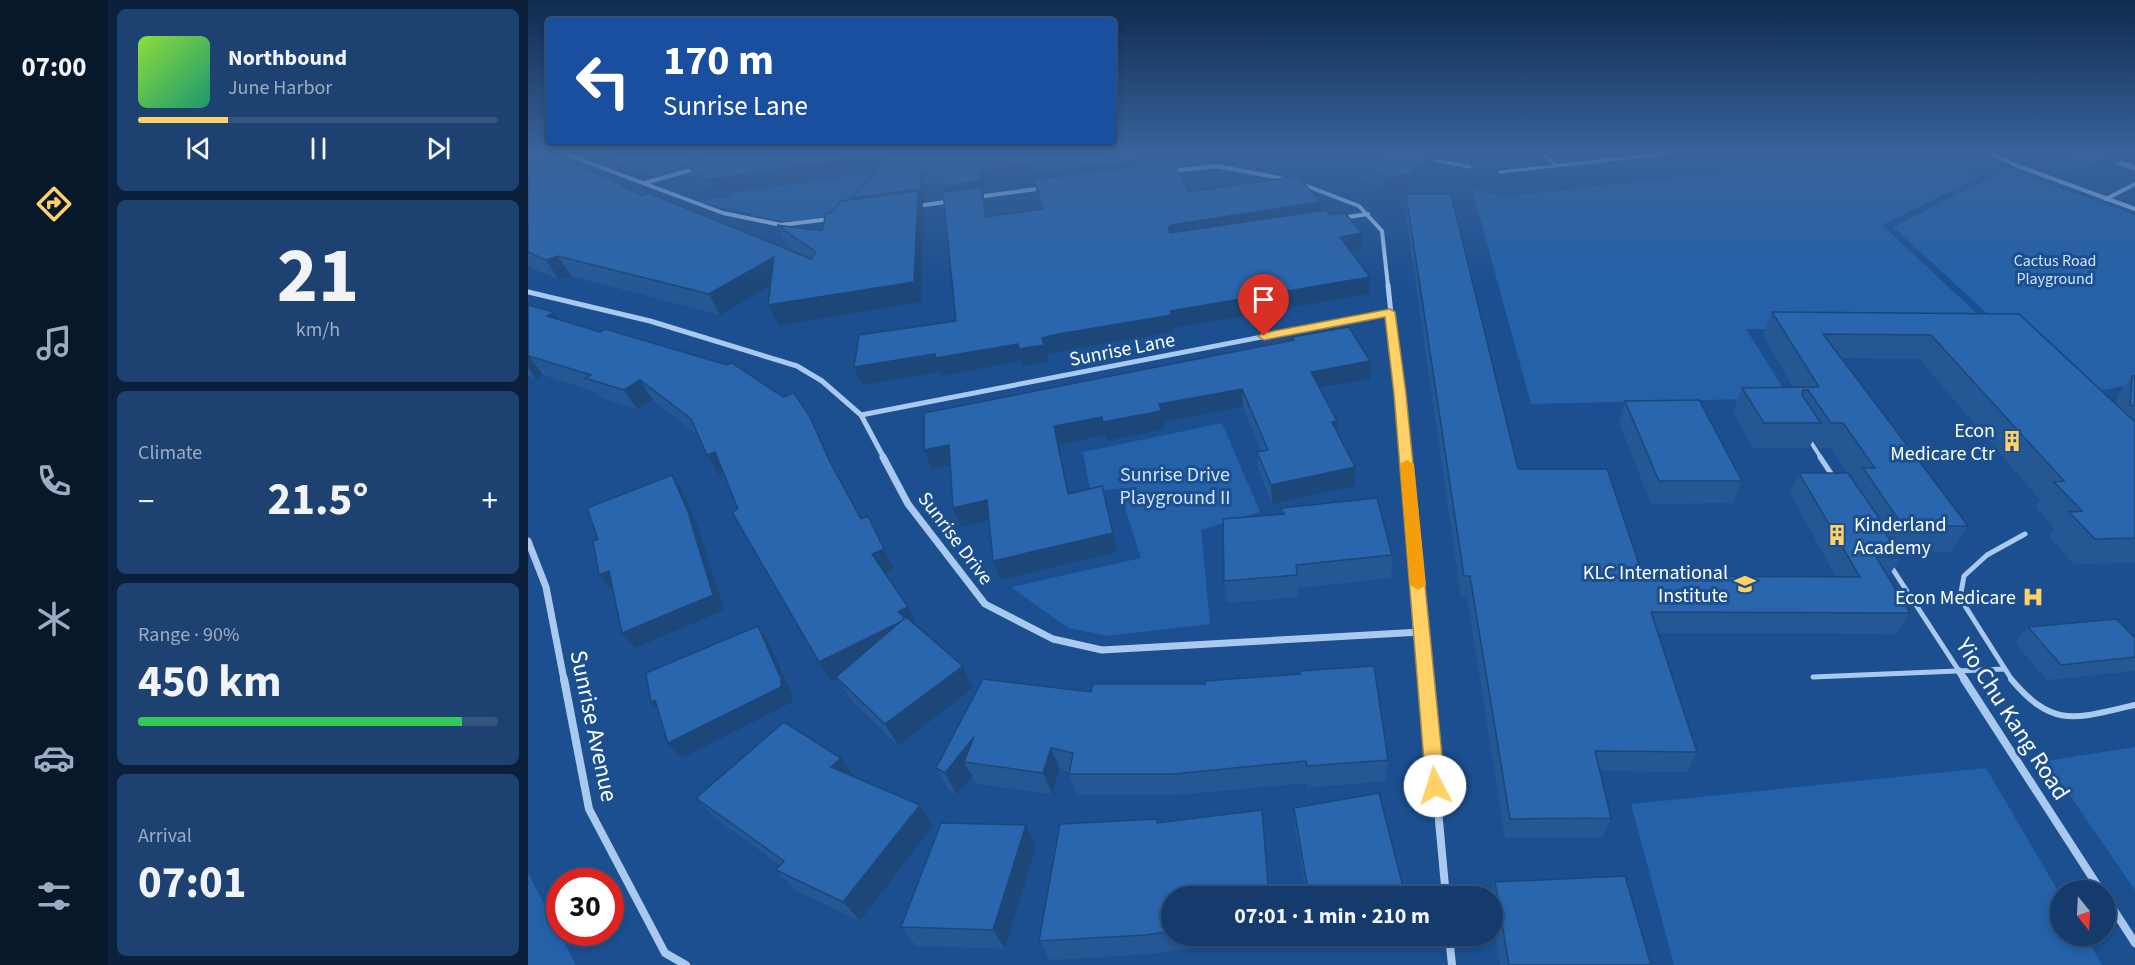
<!DOCTYPE html>
<html lang="en">
<head>
<meta charset="utf-8">
<style>
  body { margin:0; font-family:"Source Sans 3",sans-serif; background:#1d4271; color:#f1f3f6; height:100vh; display:flex; flex-direction:column; font-size:22px; white-space:nowrap }
  * { box-sizing:border-box; margin:0 }
  p { font-size:20px; color:#9dadc1 }
  .icon { flex:none; width:33px; height:33px; fill:none; stroke:currentColor; stroke-width:2; stroke-linecap:round; stroke-linejoin:round }
  .map { position:relative; flex:1; overflow:hidden }
  .sheet { display:flex; flex-direction:column; gap:9px; padding:9px; background:#0b203b; width:420px }
  .sheet>* { flex:none }
  .top-card { position:absolute; left:18px; top:18px; width:570px; height:126px; border-radius:6px; box-shadow:0 3px 9px #0003,0 0 0 2px #33557e; background:#1a4fa0; color:#fff; overflow:hidden }
  .needle { width:39px; rotate:162deg }
  .buttons { position:absolute; left:1522px; top:880px; display:grid; gap:12px }
  .buttons a { display:grid; place-items:center; width:66px; height:66px; border-radius:50%; background:#143b6b; box-shadow:0 3px 9px #0003,0 0 0 2px #33557e; font-size:30px }
  .speed { position:absolute; left:18px; top:868px; display:flex; gap:12px; font-size:30px; font-weight:700; text-align:center }
  .speed>* { display:grid; place-content:center; width:78px; height:78px; border-radius:50%; background:#143b6b; box-shadow:0 3px 9px #0003,0 0 0 2px #33557e; line-height:1 }
  .speed .limit { border:9px solid #d22; background:#fff; color:#111 }
  .pin { position:absolute; display:grid; place-items:center; width:51px; height:51px; color:#fff; margin:-62px -26px; border-radius:50% 50% 50% 0; rotate:-45deg; box-shadow:0 0 6px #0007 }
  .pin .icon { rotate:45deg }
  .me { position:absolute; width:66px; margin:-33px; rotate:355deg; stroke-linejoin:round; filter:drop-shadow(0 0 4px #0008) }
  .turn { display:flex; align-items:center; gap:21px; height:126px; padding:0 18px; font-size:27px }
  .turn .icon { width:78px; height:78px; stroke-width:2.5 }
  .turn b { display:block; font-size:42px; line-height:51px }
  .big { font-size:45px; font-weight:700; line-height:1.1 }
  .sheet .widget { flex:1; display:flex; flex-direction:column; justify-content:center; gap:9px; min-width:0; padding:0 21px; border-radius:9px; background:#1d4271 }
  .sheet .dial { align-items:center; gap:0 }
  .dial b { font-size:78px; line-height:1 }
  .song { display:flex; align-items:center; gap:18px }
  .cover { width:72px; height:72px; border-radius:9px; background:linear-gradient(135deg,hsl(90 70% 55%),hsl(160 70% 35%)) }
  .played { height:6px; border-radius:3px; background:linear-gradient(90deg,#ffd166 25%,#33557e 25%) }
  .keys { display:flex; justify-content:space-around; direction:ltr }
  .heat { display:flex; justify-content:space-between; align-items:center; font-size:33px; direction:ltr }
  .charge { height:9px; border-radius:4px; background:linear-gradient(90deg,#34c759 90%,#33557e 0) }
  .trip { position:absolute; left:633px; top:886px; width:342px; height:60px; border-radius:30px; background:#143b6b; box-shadow:0 3px 9px #0003,0 0 0 2px #33557e; font-weight:700; line-height:60px; text-align:center }
  main { display:flex; flex:1; min-height:0 }
  .menu { display:flex; flex-direction:column; width:108px; justify-content:space-around; align-items:center; background:#08182b; color:#9dadc1 }
  .menu .icon { width:42px; height:42px }
  .menu .active { color:#ffd166 }
  .menu b { font-size:27px; color:#f1f3f6 }
  .map>svg:first-child { display:block }
  .green { fill:#2461a8 }
  .lines { fill:none; stroke-linecap:round; stroke-linejoin:round }
  .stream { stroke:#9cc4f0; stroke-width:5 }
  .service-far3 { stroke:#a9c9ee; stroke-width:3 }
  .service-far2 { stroke:#a9c9ee; stroke-width:4 }
  .service-far1 { stroke:#a9c9ee; stroke-width:5 }
  .service { stroke:#a9c9ee; stroke-width:6 }
  .minor-far3 { stroke:#a9c9ee; stroke-width:4 }
  .minor-far2 { stroke:#a9c9ee; stroke-width:5 }
  .minor-far1 { stroke:#a9c9ee; stroke-width:7 }
  .minor { stroke:#a9c9ee; stroke-width:8 }
  .wall { fill:#245895; fill-rule:evenodd }
  .shaded-wall { fill:#1d4779 }
  .building { fill:#2a66ad; stroke:#1d4779; stroke-width:1.5 }
  .route { fill:#ffd166; stroke:#a68842; stroke-width:1.5 }
  .slow { fill:#f59e0b }
  .labels { text-anchor:middle; stroke-width:6; stroke-linejoin:round; paint-order:stroke }
  .far-park-label { font-size:16px; fill:#cfe3fa; stroke:#1b4f8f }
  .street-label { font-size:20px; fill:#fff; stroke:#1b4f8f }
  .poi-label { font-size:20px; fill:#fff; stroke:#1b4f8f; text-anchor:end }
  .park-label { font-size:20px; fill:#cfe3fa; stroke:#1b4f8f }
  .near-street-label { font-size:24px; fill:#fff; stroke:#1b4f8f }
</style>
</head>
<body>
<main>
<nav class="menu">
<b>07:00</b>
<svg class="icon active" aria-label="directions" viewBox="0 0 24 24"><path d="M12 3l9 9-9 9-9-9zM9 14v-3h6M13 9l2 2-2 2"/></svg>
<svg class="icon" aria-label="music" viewBox="0 0 24 24"><path d="M9 18V5l10-2v13"/><circle cx="6" cy="18" r="3"/><circle cx="16" cy="16" r="3"/></svg>
<svg class="icon" aria-label="phone" viewBox="0 0 24 24"><path d="M5 4h4l2 5-3 2q2 4 5 5l2-3 5 2v4C11 20 4 13 5 4z"/></svg>
<svg class="icon" aria-label="climate" viewBox="0 0 24 24"><path d="M12 3v18M4 7l16 10M4 17L20 7"/></svg>
<svg class="icon" aria-label="car" viewBox="0 0 24 24"><path d="M5 17H2v-5l4-1 3-4h7l3 4 3 1v5h-3M9 17h6M6 11h13"/><circle cx="7" cy="17" r="2"/><circle cx="17" cy="17" r="2"/></svg>
<svg class="icon" aria-label="filters" viewBox="0 0 24 24"><path d="M4 7h16M4 17h16"/><circle cx="9" cy="7" r="2"/><circle cx="15" cy="17" r="2"/></svg>
</nav>
<section class="sheet">
<div class="widget">
<div class="song"><i class="cover"></i><div><b>Northbound</b><p>June Harbor</p></div></div>
<div class="played"></div>
<div class="keys"><svg class="icon" aria-label="previous" viewBox="0 0 24 24"><path d="M18 5L8 12l10 7zM5 5v14"/></svg><svg class="icon" aria-label="pause" viewBox="0 0 24 24"><path d="M8 5v14M16 5v14"/></svg><svg class="icon" aria-label="next" viewBox="0 0 24 24"><path d="M6 5l10 7-10 7zM19 5v14"/></svg></div>
</div>
<div class="widget dial"><b>21</b><p>km/h</p></div>
<div class="widget"><p>Climate</p>
<div class="heat"><a>−</a><b class="big">21.5°</b><a>+</a></div>
</div>
<div class="widget"><p>Range · 90%</p><b class="big">450 km</b><div class="charge"></div></div>
<div class="widget"><p>Arrival</p><b class="big">07:01</b></div>
</section>
<div class="map">
<svg width="1607" height="965" viewBox="0 0 1607 965">
  <rect width="100%" height="100%" fill="#1b4f8f"/>
  <path class="green" d="M62,152H175L172,160L125,176Z
    M1365,152L1387,153L1450,177L1354,225L1468,331L1218,329L1261,398L1003,404L944,189L976,197Z
    M1479,169L1607,215V384L1548,395L1365,227Z
    M352,172L314,215L256,222L169,201L204,196L205,193Z
    M694,423L732,512L673,530L682,624L580,636L540,628L483,587L613,558L591,489L562,491L555,452Z
    M1607,747V890L1518,761Z
    M1458,768L1533,896V936H1557L1574,965H1146L1103,804Z
    M0,873L48,965H0Z"/>
  <g class="lines">
    <path class="stream" d="M1581,159L1607,168"/>
    <path class="service-far3" d="M1012,152L1029,166
      M901,159L942,167
      M972,172L1155,152"/>
    <path class="service-far2" d="M1281,439L1293,458"/>
    <path class="service-far1" d="M1292,457L1306,478
      M1362,565L1431,671
      M1285,677L1477,669
      M1484,680L1432,598L1436,576L1459,555L1497,534"/>
    <path class="service" d="M1483,679C1526,730 1548,718 1607,705"/>
    <path class="minor-far3" d="M32,152L195,213L253,225L302,219
      M1461,152L1487,165L1607,209
      M642,171L689,166L762,180
      M116,183L170,168
      M771,183L831,206L854,231L860,286
      M449,197L516,188
      M1578,199L1607,184
      M389,206L424,201
      M813,218L840,214"/>
    <path class="minor-far2" d="M860,285L878,458
      M0,292L122,321L269,366L294,381L333,415L356,458
      M333,415L862,312"/>
    <path class="minor-far1" d="M355,457L380,504L457,604L525,639L574,650L893,632
      M878,457L898,680
      M0,541L18,587L36,680
      M1431,671L1437,680"/>
    <path class="minor" d="M36,679L61,809L137,953L158,965
      M898,679L918,897
      M1436,679L1573,891
      M1578,898L1607,943
      M921,936L924,965"/>
  </g>
  <path class="wall" d="M0,152L114,196L271,254L258,244L249,225L294,231L304,212L325,200L353,167L186,193L167,179L161,167L172,158L168,152L651,157L641,158V162L661,192L792,202V210L834,249L822,251L842,277L841,294L646,328V332L529,352L519,355L520,362L495,366L494,361L413,376L412,372L334,385L428,321L417,191L415,184H397V201L394,202L396,210L393,302L251,326L240,305L243,284L192,315L43,276L31,280L0,266ZM505,176L514,209L460,217L455,193H456L455,183Z
    M862,152H917L912,157L906,156V164L882,187L856,190L853,186L828,178L829,166Z
    M1511,152H1607L1555,178L1519,166L1525,155Z
    M878,194L990,469L1115,576L1308,577L1262,493L1271,473H1320L1303,448H1291L1286,439L1281,448H1225L1205,412L1214,388L1265,387L1235,336L1244,312L1491,314L1589,405L1590,395L1604,376H1607V563L1546,564L1521,537L1527,529L1507,507L1512,500L1391,359L1314,358L1440,526L1423,552H1369L1373,557L1360,577L1382,613L1368,634L1130,633L1169,752L1159,772L1072,771L1083,818L1075,837L977,838L939,597H933L877,211Z
    M0,305L292,437L307,471L333,519L366,569L357,573L390,627L435,666L445,688L370,746L322,699L310,679L303,682L210,509L196,474L191,475L170,435L125,400L109,409L71,397L67,392L15,375L8,379L0,376Z
    M764,337L842,361V379L792,389L809,421V432L827,486L744,504L731,471L729,452L733,451L715,407L635,422L636,429L579,441L578,435L531,445L541,494L589,552L472,580L465,561L461,520L433,527L422,465L404,469L764,341Z
    M1097,401L1214,481L1205,503L1123,504L1091,423Z
    M753,508L864,555L863,578L770,588V597L699,603L696,581L754,514Z
    M1500,627L1607,638V671L1519,680L1487,643Z
    M455,679L860,760L858,781L779,788V783L650,795H549L541,774V772L532,769L524,794L448,784L444,776L429,795L420,789L408,768Z
    M327,777L392,805L405,826L332,921L267,890L248,870L252,865L188,819L168,798Z
    M766,808L877,895V897H779L767,829Z
    M734,810L742,897H644V936H740L625,954L522,960L511,941L629,819L630,823Z
    M508,846L477,949L388,946L373,927Z
    M967,882L1123,965H972L964,922V897H962Z"/>
  <path class="shaded-wall" d="M168,152H247L174,162Z
    M367,152L371,164L186,193L179,180Z
    M636,152H651V157L641,158L642,168L508,186L505,174Z
    M907,152L906,164L882,187L856,190L857,178Z
    M913,152H917L912,157Z
    M1593,152H1607V154L1555,178L1562,166Z
    M502,164L505,176L455,183L456,193H455L457,202L462,232L419,198L415,186L451,171Z
    M393,172L397,184V201L394,202L396,210L393,302L251,326L240,305L329,211L324,198Z
    M792,202V218L645,241L640,228L643,225Z
    M834,233V249L812,253V237Z
    M30,256L43,276L31,280L18,260Z
    M246,257L256,277L192,315L181,294Z
    M842,277L841,294L646,328V332L529,352L519,355L520,362L495,366L494,361L413,376L412,372L334,385L326,367L514,338L642,311Z
    M26,312L39,331L19,316Z
    M1,356L15,375L8,379L0,367V357Z
    M842,361V379L783,390V372Z
    M112,380L125,400L109,409L96,390Z
    M714,389L715,407L635,422L636,429L579,441L575,422L631,404Z
    M282,417L292,437L311,480L301,460Z
    M574,417L578,435L531,445L545,513L540,494L526,426Z
    M809,421V440L804,422Z
    M421,445L428,464L404,469L396,450Z
    M187,452L199,472L191,475L179,455Z
    M827,467V486L744,504L743,485Z
    M144,475L154,490L170,527L196,610L107,648L94,633Z
    M574,486L589,552L472,580L465,561Z
    M459,500L466,519L433,527L425,508Z
    M356,549L366,569L354,574L344,554Z
    M81,571L93,587L84,590L71,575Z
    M380,607L390,627L308,677L310,679L303,682L291,662L370,612Z
    M230,626L240,641L264,694V702L154,758L140,743Z
    M435,666L445,688L370,746L357,724Z
    M127,700L137,717L123,702Z
    M446,737L436,762L444,776L429,795L417,773Z
    M523,748L532,769L524,794L515,773Z
    M313,758L328,779L303,767Z
    M392,805L405,826L332,921L315,902Z
    M498,825L508,846L477,949L465,930Z"/>
  <path class="building" d="M0,152H25L114,196L121,193L283,259L288,252L249,225L294,231L298,213L304,212L313,201L390,191L386,282L240,305L246,257L181,294L30,256L18,260L0,252Z
    M214,152H638L640,156L505,174L502,164L451,171L453,181L415,186L414,171L393,172V189L324,198L367,152L179,180L161,167L164,160L175,157Z
    M862,152H907L883,174L857,178L854,173L829,166Z
    M1532,152H1593L1562,166L1525,154Z
    M644,161L661,192L770,176L792,202L643,225L640,228L642,233L798,210L802,215L817,213L834,233L812,237L842,277L642,311L644,315L525,335L514,338L516,345L491,349L490,344L407,358V354L326,367L331,335L428,321L415,192L453,187L458,217L515,209L506,180Z
    M878,194H923L990,469H1079L1115,576L1332,577L1271,473H1320L1360,531H1356L1373,557H1348L1382,613L1123,612L1169,752L1067,751L1083,818L982,819L942,576H936Z
    M0,305L26,312L19,316L72,332L77,329L199,365L204,363L255,397L266,393L282,417L301,460L333,519L340,516L356,549L344,554L380,607L370,612L377,618L372,622L291,662L204,512L210,509L187,452L179,455L163,419L112,380L96,390L57,378L63,375L1,356L0,357Z
    M1244,312L1491,314L1607,422V538L1567,539L1541,512L1554,511L1526,482L1536,481L1403,335L1295,334L1440,526H1375L1335,468H1347L1315,423H1303L1280,390H1275L1274,395L1293,423H1236L1214,388L1291,387Z
    M821,327L842,361L783,372L809,421L804,422L827,467L743,485L729,452L740,450L714,389L631,404L633,411L575,422L574,417L526,426L540,494L574,486L585,533L465,561L459,500L425,508L421,445L396,450V413L766,340L764,337Z
    M1604,376H1607V406L1602,405Z
    M1171,400L1214,481H1131L1097,401Z
    M144,475L160,512L185,595L94,633L81,571L71,575L65,541L70,539L59,508Z
    M849,498L864,555L768,565L769,575L696,581L695,519L756,514L753,508Z
    M378,617L435,666L357,724L308,677Z
    M1588,619L1607,638V657L1533,665L1500,627Z
    M230,626L253,679V687L140,743L127,700L123,702L118,673Z
    M846,666L860,760L779,766L778,761L645,774H541L545,753L523,748L515,773L436,762L446,737L417,773L408,768L455,679L563,692L565,684H677V681L772,674L771,671Z
    M256,722L313,758L303,767L392,805L315,902L248,870L256,861L168,798Z
    M851,793L877,895L869,897H781L766,808Z
    M734,810L741,897H644V931L618,935L511,941L532,824L629,819V823Z
    M413,823L498,825L465,930L373,927Z
    M1097,876L1123,965H981L967,882Z"/>
  <linearGradient id="sky" x2="0" y2="1"><stop stop-color="#0f2b4f"/><stop offset="0.53" stop-color="#39639b"/><stop offset="1" stop-color="#39639b" stop-opacity="0"/></linearGradient>
  <rect width="1607" height="287" fill="url(#sky)"/>
  <path class="route" d="M862,309L867,312L878,394L917,786L914,793L907,795L901,793L898,786L866,394L857,317L736,340L730,336L736,333Z"/>
  <path class="slow" d="M879,460L886,464L898,585L890,590L882,585L872,464Z"/>
  <defs>
    <symbol id="building-bare" viewBox="-9 -9 18 18"><path d="M-4-6H4V6H1V3H-1V6H-4ZM-2.5-4.3h1.7v1.8h-1.7ZM.8-4.3h1.7v1.8H.8ZM-2.5-1h1.7V.8h-1.7ZM.8-1h1.7V.8H.8Z" fill="#ffd166" stroke="#1b4f8f" stroke-width="2.5" paint-order="stroke"/></symbol>
    <symbol id="school-bare" viewBox="-9 -9 18 18"><path d="M0-5L7-2L0 1L-7-2ZM-4 1L0 2.5L4 1V4Q0 6-4 4Z" fill="#ffd166" stroke="#1b4f8f" stroke-width="2.5" paint-order="stroke"/></symbol>
    <symbol id="hospital-bare" viewBox="-9 -9 18 18"><path d="M-5-5h3v3.5h4V-5h3V5h-3V1.5h-4V5h-3Z" fill="#ffd166" stroke="#1b4f8f" stroke-width="2.5" paint-order="stroke"/></symbol>
  </defs>
  <g fill-rule="evenodd">
    <use href="#building-bare" x="1469" y="426" width="30" height="30"/>
    <use href="#building-bare" x="1294" y="520" width="30" height="30"/>
    <use href="#school-bare" x="1202" y="569" width="30" height="30"/>
    <use href="#hospital-bare" x="1490" y="582" width="30" height="30"/>
  </g>
  <g class="labels">
    <g class="far-park-label">
      <text x="1527" y="266">Cactus Road<tspan x="1527" dy="18">Playground</tspan></text>
    </g>
    <g class="street-label">
      <text transform="translate(594 349) rotate(-11)" y="7">Sunrise Lane</text>
      <text transform="translate(428 538) rotate(53)" y="7">Sunrise Drive</text>
    </g>
    <g class="poi-label">
      <text x="1467" y="437">Econ<tspan x="1467" dy="23">Medicare Ctr</tspan></text>
      <text x="1326" y="531" text-anchor="start">Kinderland<tspan x="1326" dy="23">Academy</tspan></text>
      <text x="1200" y="579">KLC International<tspan x="1200" dy="23">Institute</tspan></text>
      <text x="1488" y="604">Econ Medicare</text>
    </g>
    <g class="park-label">
      <text x="647" y="481">Sunrise Drive<tspan x="647" dy="23">Playground II</tspan></text>
    </g>
    <g class="near-street-label">
      <text transform="translate(1485 719) rotate(57)" y="8">Yio Chu Kang Road</text>
      <text transform="translate(66 726) rotate(78)" y="8">Sunrise Avenue</text>
    </g>
  </g>
</svg>
<div class="buttons">
<a><svg class="needle" viewBox="-14 -14 28 28"><path d="M0-13l5 13h-10z" fill="#e53935"/><path d="M0 13l5-13h-10z" fill="#9dadc1"/></svg></a>
</div>
<div class="speed"><div class="limit">30</div></div>
<div class="pin" style="left:736px;top:336px;background:#d93025"><svg class="icon" aria-label="arrive" viewBox="0 0 24 24"><path d="M6 21V4h12l-3 4 3 4H6"/></svg></div>
<svg class="me" style="left:907px;top:786px" viewBox="-20 -20 40 40"><circle r="19" fill="#fff"/><path d="M0-13L10 11 0 6-10 11z" fill="#ffd166"/></svg>
<div class="trip">07:01 · 1 min · 210 m</div>
<div class="top-card">
<div class="turn"><svg class="icon" aria-label="left" viewBox="0 0 24 24"><path d="M17 20v-9H6M10 6l-5 5 5 5"/></svg><div><b>170 m</b>Sunrise Lane</div></div>
</div>
</div>
</main>
</body>
</html>
